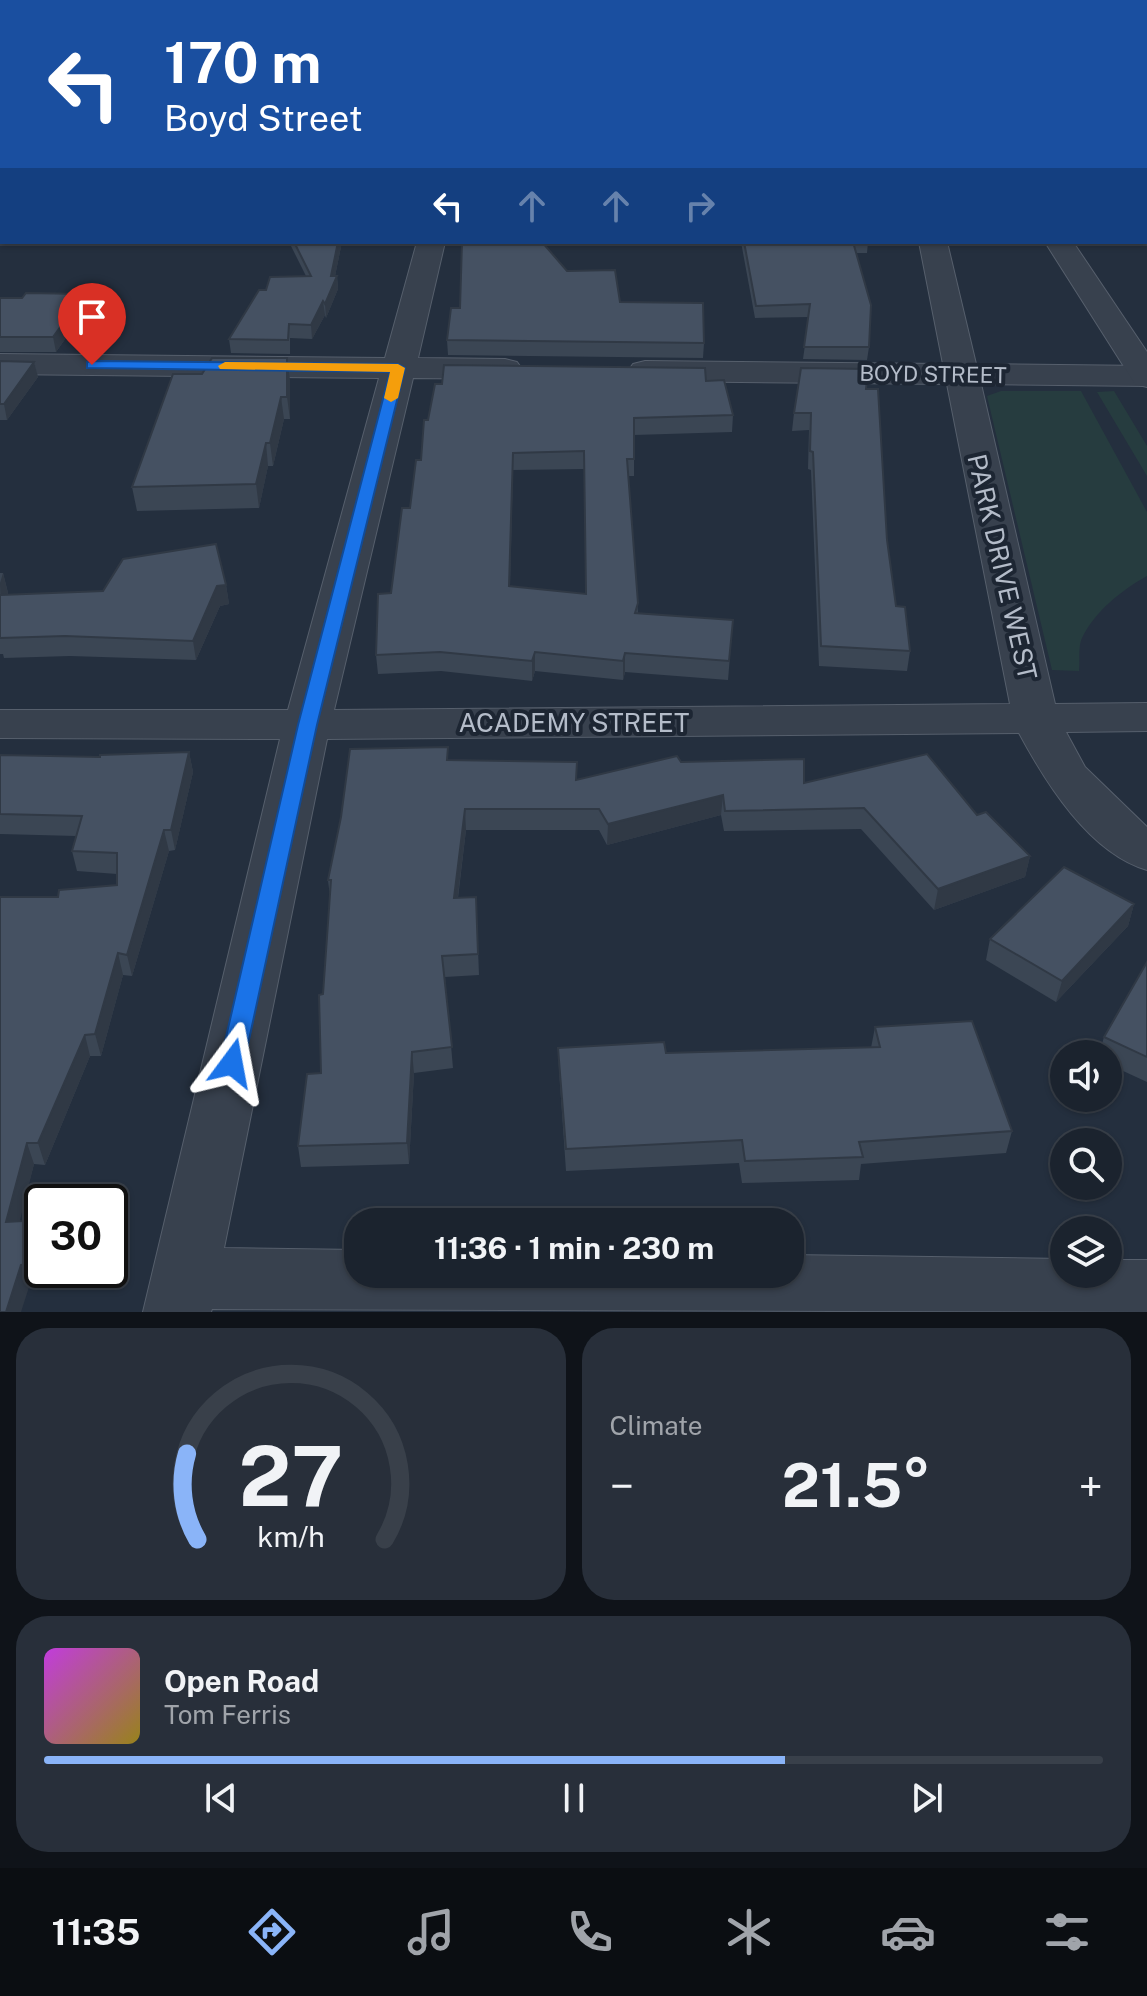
<!DOCTYPE html>
<html lang="en">
<head>
<meta charset="utf-8">
<style>
  body { margin:0; font-family:"Public Sans",sans-serif; background:#282f3a; color:#f1f3f6; height:100vh; display:flex; flex-direction:column; font-size:30px; white-space:nowrap }
  * { box-sizing:border-box; margin:0 }
  p { font-size:26px; color:#a0a4aa }
  .icon { flex:none; width:44px; height:44px; fill:none; stroke:currentColor; stroke-width:2; stroke-linecap:round; stroke-linejoin:round }
  .map { position:relative; height:1312px; overflow:hidden }
  .details { display:flex; flex-direction:column; gap:16px; padding:16px; background:#0f1319; flex:1 }
  .details>* { flex:none }
  .guide { position:absolute; left:0px; top:0px; width:1148px; height:244px; box-shadow:0 2px 6px #0004,0 0 0 2px #39404a; background:#1a4fa0; color:#fff; overflow:hidden }
  .buttons { position:absolute; left:1050px; top:1040px; display:grid; gap:16px }
  .buttons a { display:grid; place-items:center; width:72px; height:72px; border-radius:50%; background:#1b232e; box-shadow:0 2px 6px #0004,0 0 0 2px #39404a; font-size:40px }
  .speed { position:absolute; left:24px; top:1184px; display:flex; gap:16px; font-size:40px; font-weight:700; text-align:center }
  .speed>* { display:grid; place-content:center; width:104px; height:104px; border-radius:50%; background:#1b232e; box-shadow:0 2px 6px #0004,0 0 0 2px #39404a; line-height:1 }
  .speed .limit { border:4px solid #111; border-radius:12px; background:#fff; color:#111 }
  .pin { position:absolute; display:grid; place-items:center; width:68px; height:68px; color:#fff; margin:-82px -34px; border-radius:50% 50% 50% 0; rotate:-45deg; box-shadow:0 0 8px #0007 }
  .pin .icon { rotate:45deg }
  .me { position:absolute; width:88px; margin:-44px; rotate:13deg; stroke-linejoin:round; filter:drop-shadow(0 0 6px #0008) }
  .turn { display:flex; align-items:center; gap:28px; height:168px; padding:0 32px; font-size:36px }
  .turn .icon { width:104px; height:104px; stroke-width:2.5 }
  .turn b { display:block; font-size:56px; line-height:68px }
  .lanes { display:flex; align-items:center; height:76px; padding:0 32px; background:#0003; justify-content:center; gap:40px; direction:ltr }
  .lanes .off { opacity:.35 }
  .big { font-size:60px; font-weight:700; line-height:1.1 }
  .details .tile { flex:1; display:flex; flex-direction:column; justify-content:center; gap:12px; min-width:0; padding:0 28px; border-radius:32px; background:#282f3a }
  .details .dial { align-items:center; gap:0 }
  .dial svg { height:208px; overflow:visible; fill:none; stroke:#39404a; stroke-width:7; stroke-linecap:round; text-anchor:middle }
  .dial text { fill:#f1f3f6; stroke:none }
  .song { display:flex; align-items:center; gap:24px }
  .cover { width:96px; height:96px; border-radius:12px; background:linear-gradient(135deg,hsl(290 70% 55%),hsl(50 70% 35%)) }
  .played { height:8px; border-radius:4px; background:linear-gradient(90deg,#8ab4f8 70%,#39404a 70%) }
  .keys { display:flex; justify-content:space-around; direction:ltr }
  .heat { display:flex; justify-content:space-between; align-items:center; font-size:44px; direction:ltr }
  .details .tiles { flex:1; display:grid; gap:16px; grid-template-columns:1fr 1fr }
  .tile:last-child { grid-column:span 2 }
  .trip { position:absolute; left:344px; top:1208px; width:460px; height:80px; border-radius:32px; background:#1b232e; box-shadow:0 2px 6px #0004,0 0 0 2px #39404a; font-weight:700; line-height:80px; text-align:center }
  .dock { display:flex; height:128px; justify-content:space-around; align-items:center; background:#0b0e12; color:#a0a4aa }
  .dock .icon { width:56px; height:56px }
  .dock .on { color:#8ab4f8 }
  .dock b { font-size:36px; color:#f1f3f6 }
  .map>svg:first-child { display:block }
  .green { fill:#263c3f }
  .lines { fill:none; stroke-linecap:round; stroke-linejoin:round }
  .minor-casing { stroke:#565f6c; stroke-width:2 }
  .tertiary-casing { stroke:#565f6c; stroke-width:2 }
  .minor { fill:#38414e; fill-rule:evenodd }
  .tertiary { fill:#38414e; fill-rule:evenodd }
  .wall { fill:#3b4654; fill-rule:evenodd }
  .shaded-wall { fill:#303945 }
  .building { fill:#455162; stroke:#303945; stroke-width:2; fill-rule:evenodd }
  .route { fill:#1a73e8; stroke:#114b97; stroke-width:2 }
  .slow { fill:#f59e0b }
  .labels { text-anchor:middle; stroke-width:8; stroke-linejoin:round; paint-order:stroke }
  .far-street-label { font-size:22px; fill:#b4bcc9; stroke:#1d2633 }
  .street-label { font-size:26px; fill:#b4bcc9; stroke:#1d2633 }
</style>
</head>
<body>
<div class="map">
<svg width="1147" height="1312" viewBox="0 0 1147 1312">
  <rect width="100%" height="100%" fill="#242f3e"/>
  <path class="green" d="M1001,391H1081L1147,512V576C1122,590 1095,611 1082,638C1078,647 1080,661 1079,671L1052,670L987,396Z
    M1114,391L1147,446V476L1097,392Z"/>
  <g class="lines">
    <defs>
      <path id="minor" d="M760,0H780L781,2H761Z
        M1146,198H1147V215H1146Z
        M417,242H445L418,358L505,359L517,362L522,369L517,376L505,379L413,378L334,710L1010,704L947,384L645,381L633,378L628,371L633,364L645,361L943,364L919,242H947L976,364L1147,366V386L981,384L1055,704L1147,703V731L1066,732L1085,767L1147,827V870C1089,853 1046,783 1019,733L327,739L224,1248L358,1250V1274H790V1255L1064,1259V1274H1108V1260H1147V1312L212,1309L211,1312H143L280,739L0,738V710H288L379,378L0,374V354L385,358Z"/>
      <path id="tertiary" d="M481,0H501V2H481Z
        M1045,242H1073L1147,352V387L1135,384Z"/>
    </defs>
    <use href="#minor" class="minor-casing"/>
    <use href="#tertiary" class="tertiary-casing"/>
    <use href="#minor" class="minor"/>
    <use href="#tertiary" class="tertiary"/>
  </g>
  <path class="wall" d="M2,170V190H0V171Z
    M289,242H342L335,276H337L338,289L326,318L325,315L312,339L290,338V354L231,353L229,339L266,290L306,276Z
    M741,242H868L867,253H856L869,347L867,360L803,359L809,317L755,318Z
    M567,271L620,302L704,343L703,358L448,355L447,340L460,308Z
    M84,294L87,308L56,352H0V298H22Z
    M0,361L34,362L38,377L7,420H0Z
    M290,380V419H284L273,466H268L259,508L137,511L132,487Z
    M706,381L733,415L732,432L634,435V476H628L638,613L733,620L728,680L625,672L623,680L535,671L532,681L441,671L378,674L376,655L421,460ZM584,469L586,594L510,587L513,470Z
    M866,389L896,606L910,651L907,671L819,666L811,470L808,469L809,430L792,431L794,413Z
    M0,573H3L8,593V595L226,585L229,604L220,606L196,660L70,656L4,658L3,654H0Z
    M189,752L193,772L175,850L169,851L132,976L123,975L101,1056H90L45,1165L34,1164L19,1221L41,1286L29,1287L0,1312L58,897L117,885V874L77,871L72,851L76,836L0,834V755L100,757Z
    M449,760L577,780L681,762L804,783L977,815L1030,856L1025,877L934,910L861,829L724,831L721,815L607,845L599,830H466L458,898L476,897L479,975L445,977L453,1068L414,1073L409,1164L301,1167L298,1146L321,1073L323,994L330,897L328,880Z
    M1134,904L1128,926L1056,1002L986,960L990,939Z
    M1147,962V1082L1108,1064V1054H1099L1104,1037Z
    M875,1027L1012,1131L1006,1153L861,1164L859,1180L742,1183L739,1163L566,1171L559,1070L558,1048L666,1053L871,1048Z"/>
  <path class="shaded-wall" d="M338,242H342L333,286L337,276L338,289L326,318L325,304Z
    M84,294L87,308L56,352L53,337Z
    M323,301L325,315L312,339L311,325Z
    M287,358L290,380V419L287,397Z
    M34,362L38,377L7,420L4,404Z
    M281,397L284,419L273,466L270,443Z
    M266,443L268,466L259,508L256,484Z
    M513,453V470L509,605V586Z
    M3,573L8,593L1,615L0,583Z
    M226,585L229,604L220,606L196,660L193,641L217,586Z
    M535,652V671L532,681V661Z
    M625,653V672L623,680V661Z
    M189,752L193,772L175,850L171,830Z
    M723,795L721,815L607,845L608,824Z
    M465,809L466,830L455,919L454,898Z
    M164,830L169,851L132,976L127,955Z
    M1030,856L1025,877L934,910L938,889Z
    M1134,904L1128,926L1056,1002L1062,981Z
    M118,953L123,975L101,1056L95,1034Z
    M85,1035L90,1056L45,1165L38,1143Z
    M412,1052L414,1073L409,1164L407,1143Z
    M27,1143L34,1164L14,1244L6,1222Z
    M42,1231V1270H45L41,1286L34,1264Z
    M21,1265L29,1287L21,1312H6Z"/>
  <path class="building" d="M56,0H254L252,1L264,2H54Z
    M375,0H486L485,2H373Z
    M527,0H697L698,2H527Z
    M818,0H1147V81L1146,82V2H820Z
    M0,37H2V112V110L0,111Z
    M1146,98L1147,99L1146,120Z
    M2,127V159L0,158V128Z
    M294,242H338L331,276H337L325,304L323,301L311,325L289,324L288,340L229,339L259,290H266L270,277L311,276Z
    M462,242H542L567,271L615,270L620,302L703,303L704,343L447,340L451,308H460Z
    M744,242H853L871,305L869,347H804L810,304L756,306Z
    M26,293L84,294L53,337H0V298H22Z
    M212,358H287V397H281L270,443H266L256,484L132,487L173,374H202Z
    M0,361L34,362L4,404H0Z
    M444,365L705,368L706,381L724,380L733,415L634,418V459H627L638,603L635,613L733,620L729,661L625,653L623,661L535,652L532,661L440,652L376,655L378,594L391,593L402,508H410L416,460H421L424,420H428L435,384H442ZM584,451L586,594L509,586L513,453Z
    M801,368L868,369L866,389H878L887,540L896,606L905,607L910,651L821,646L813,452L810,451L811,413H794Z
    M216,544L226,585L217,586L193,641L65,636L0,638V595L103,591L123,559Z
    M448,747L447,760L577,762L576,780L677,756L681,762L804,759V783L927,754L977,815L986,812L1030,856L938,889L864,808L725,811L723,795L608,824L599,809H465L454,898L476,897L478,954L442,956L452,1047L412,1052L407,1143L298,1146L307,1074L321,1073L319,995L323,994L331,880H328L341,817L350,749Z
    M189,752L171,830H164L127,955L118,953L95,1034L85,1035L38,1143H27L6,1222L42,1220V1231L34,1264L21,1265L6,1312H0V897H58L59,890L117,885V853L72,851L82,816L0,814V755L100,757V755Z
    M1064,867L1134,904L1062,981L990,939Z
    M1147,962V1057L1104,1037Z
    M972,1021L1012,1131L859,1142L863,1157L745,1161L742,1140L566,1149L558,1048L664,1042L666,1053L880,1047L875,1027Z"/>
  <path class="route" d="M92,361L398,364L405,368L317,725L244,1063L241,1070L232,1073L223,1070L220,1063L298,725L390,372L87,368V362Z"/>
  <path class="slow" d="M225,362L398,364L405,368L398,398L391,402L384,398L390,372L220,369L218,366Z"/>
  <g class="labels">
    <g class="far-street-label">
      <text transform="translate(933 374) rotate(1)" y="8">BOYD STREET</text>
    </g>
    <g class="street-label">
      <text transform="translate(1002 567) rotate(77)" y="9">PARK DRIVE WEST</text>
      <text x="574" y="732">ACADEMY STREET</text>
    </g>
  </g>
</svg>
<div class="buttons">
<a><svg class="icon" aria-label="sound" viewBox="0 0 24 24"><path d="M4 9h4l5-4v14l-5-4H4zM17 9q2 3 0 6"/></svg></a>
<a><svg class="icon" aria-label="search" viewBox="0 0 24 24"><circle cx="10" cy="10" r="6"/><path d="M15 15l6 6"/></svg></a>
<a><svg class="icon" aria-label="layers" viewBox="0 0 24 24"><path d="M12 4l9 5-9 5-9-5zM3 14l9 5 9-5"/></svg></a>
</div>
<div class="speed"><div class="limit">30</div></div>
<div class="pin" style="left:92px;top:365px;background:#d93025"><svg class="icon" aria-label="arrive" viewBox="0 0 24 24"><path d="M6 21V4h12l-3 4 3 4H6"/></svg></div>
<svg class="me" style="left:232px;top:1063px" viewBox="-20 -20 40 40"><path d="M0-17L14 15 0 8-14 15z" fill="#1a73e8" stroke="#fff" stroke-width="4"/></svg>
<div class="trip">11:36 · 1 min · 230 m</div>
<div class="guide">
<div class="turn"><svg class="icon" aria-label="left" viewBox="0 0 24 24"><path d="M17 20v-9H6M10 6l-5 5 5 5"/></svg><div><b>170 m</b>Boyd Street</div></div>
<div class="lanes"><svg class="icon" aria-label="left" viewBox="0 0 24 24"><path d="M17 20v-9H6M10 6l-5 5 5 5"/></svg><svg class="icon off" aria-label="ahead" viewBox="0 0 24 24"><path d="M12 20V5M6 11l6-6 6 6"/></svg><svg class="icon off" aria-label="ahead" viewBox="0 0 24 24"><path d="M12 20V5M6 11l6-6 6 6"/></svg><svg class="icon off" aria-label="right" viewBox="0 0 24 24"><path d="M7 20v-9h11M14 6l5 5-5 5"/></svg></div>
</div>
</div>
<section class="details">
<div class="tiles">
<div class="tile dial"><svg viewBox="0 0 100 80">
<path d="M14 69A42 42 0 1 1 86 69"/>
<path d="M14 69A42 42 0 0 1 10 36" stroke="#8ab4f8"/>
<text x="50" y="56" font-size="32" font-weight="700">27</text>
<text x="50" y="72" font-size="11">km/h</text>
</svg></div>
<div class="tile"><p>Climate</p>
<div class="heat"><a>−</a><b class="big">21.5°</b><a>+</a></div>
</div>
<div class="tile">
<div class="song"><i class="cover"></i><div><b>Open Road</b><p>Tom Ferris</p></div></div>
<div class="played"></div>
<div class="keys"><svg class="icon" aria-label="previous" viewBox="0 0 24 24"><path d="M18 5L8 12l10 7zM5 5v14"/></svg><svg class="icon" aria-label="pause" viewBox="0 0 24 24"><path d="M8 5v14M16 5v14"/></svg><svg class="icon" aria-label="next" viewBox="0 0 24 24"><path d="M6 5l10 7-10 7zM19 5v14"/></svg></div>
</div>
</div>
</section>
<nav class="dock">
<b>11:35</b>
<svg class="icon on" aria-label="directions" viewBox="0 0 24 24"><path d="M12 3l9 9-9 9-9-9zM9 14v-3h6M13 9l2 2-2 2"/></svg>
<svg class="icon" aria-label="music" viewBox="0 0 24 24"><path d="M9 18V5l10-2v13"/><circle cx="6" cy="18" r="3"/><circle cx="16" cy="16" r="3"/></svg>
<svg class="icon" aria-label="phone" viewBox="0 0 24 24"><path d="M5 4h4l2 5-3 2q2 4 5 5l2-3 5 2v4C11 20 4 13 5 4z"/></svg>
<svg class="icon" aria-label="climate" viewBox="0 0 24 24"><path d="M12 3v18M4 7l16 10M4 17L20 7"/></svg>
<svg class="icon" aria-label="car" viewBox="0 0 24 24"><path d="M5 17H2v-5l4-1 3-4h7l3 4 3 1v5h-3M9 17h6M6 11h13"/><circle cx="7" cy="17" r="2"/><circle cx="17" cy="17" r="2"/></svg>
<svg class="icon" aria-label="filters" viewBox="0 0 24 24"><path d="M4 7h16M4 17h16"/><circle cx="9" cy="7" r="2"/><circle cx="15" cy="17" r="2"/></svg>
</nav>
</body>
</html>
